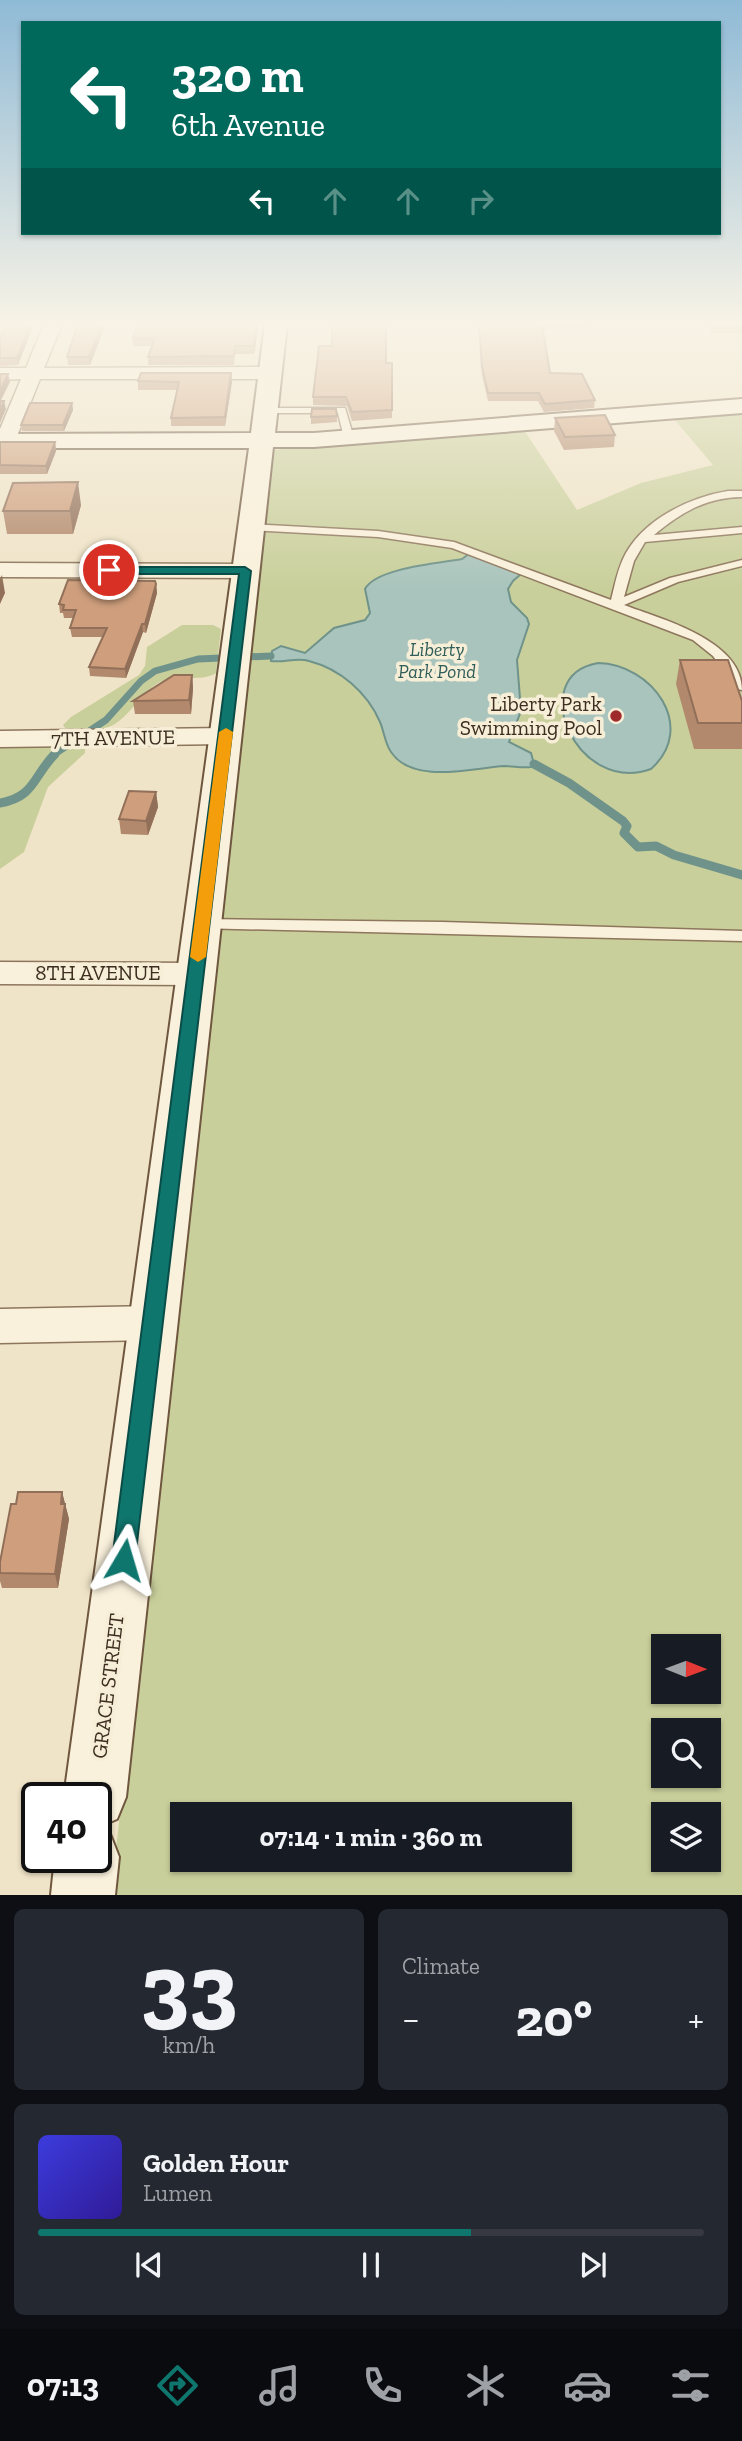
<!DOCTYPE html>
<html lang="en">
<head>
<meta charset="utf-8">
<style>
  body { margin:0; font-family:"Zilla Slab",serif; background:#242831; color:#f1f3f6; height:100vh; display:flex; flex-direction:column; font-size:26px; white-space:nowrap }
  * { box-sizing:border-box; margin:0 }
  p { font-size:23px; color:#9ea1a6 }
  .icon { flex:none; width:38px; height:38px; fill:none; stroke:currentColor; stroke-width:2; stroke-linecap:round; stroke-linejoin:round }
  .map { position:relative; height:1895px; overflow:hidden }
  .drawer { display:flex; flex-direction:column; gap:14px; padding:14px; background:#0d0f14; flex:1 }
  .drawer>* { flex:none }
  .top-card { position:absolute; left:21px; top:21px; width:700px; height:214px; border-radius:0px; box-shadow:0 2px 5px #0004; background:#00695c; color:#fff; overflow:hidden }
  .needle { width:46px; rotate:91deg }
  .tools { position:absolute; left:651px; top:1634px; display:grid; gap:14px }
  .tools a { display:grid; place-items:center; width:70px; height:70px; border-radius:0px; background:#171b24; box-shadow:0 2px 5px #0004; font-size:35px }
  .speed { position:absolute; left:21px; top:1782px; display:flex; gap:14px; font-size:35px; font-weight:700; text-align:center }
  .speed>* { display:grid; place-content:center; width:91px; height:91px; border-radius:50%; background:#171b24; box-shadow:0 2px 5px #0004; line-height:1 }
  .speed .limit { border:4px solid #111; border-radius:10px; background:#fff; color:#111 }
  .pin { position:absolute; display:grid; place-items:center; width:60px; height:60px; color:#fff; margin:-30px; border:4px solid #fff; border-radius:50%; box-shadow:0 2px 7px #0007 }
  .me { position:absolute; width:77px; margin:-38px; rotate:7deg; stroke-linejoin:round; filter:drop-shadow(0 0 5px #0008) }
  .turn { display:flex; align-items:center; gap:24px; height:147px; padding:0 35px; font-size:32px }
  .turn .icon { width:91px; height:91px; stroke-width:2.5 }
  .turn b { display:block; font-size:49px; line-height:60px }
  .lanes { display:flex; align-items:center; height:66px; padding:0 35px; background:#0003; justify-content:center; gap:35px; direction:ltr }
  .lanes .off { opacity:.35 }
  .big { font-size:52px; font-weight:700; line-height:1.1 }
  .drawer .tile { flex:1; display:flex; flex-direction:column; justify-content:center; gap:10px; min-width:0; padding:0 24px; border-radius:10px; background:#242831 }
  .drawer .dial { align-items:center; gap:0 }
  .dial b { font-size:91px; line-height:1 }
  .song { display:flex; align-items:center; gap:21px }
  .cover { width:84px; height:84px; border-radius:10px; background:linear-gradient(135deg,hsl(240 70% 55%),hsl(250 70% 35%)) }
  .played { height:7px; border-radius:4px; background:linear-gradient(90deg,#0f766e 65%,#363941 65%) }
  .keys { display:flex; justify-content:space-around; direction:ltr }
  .heat { display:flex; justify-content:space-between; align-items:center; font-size:38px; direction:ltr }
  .drawer .tiles { flex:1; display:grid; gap:14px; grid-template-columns:1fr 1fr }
  .tile:last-child { grid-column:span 2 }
  .trip { position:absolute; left:170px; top:1802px; width:402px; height:70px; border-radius:0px; background:#171b24; box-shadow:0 2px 5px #0004; font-weight:700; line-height:70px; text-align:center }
  .tabs { display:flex; height:112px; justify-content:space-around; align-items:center; background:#090b0e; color:#9ea1a6 }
  .tabs .icon { width:49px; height:49px }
  .tabs .on { color:#0f766e }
  .tabs b { font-size:32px; color:#f1f3f6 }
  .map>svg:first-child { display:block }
  .green { fill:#c9cf9b; fill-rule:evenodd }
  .water { fill:#a9c4bc; stroke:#6f938a; stroke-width:2 }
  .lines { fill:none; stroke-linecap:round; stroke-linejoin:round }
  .stream-far1 { stroke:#6f938a; stroke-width:7 }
  .stream { stroke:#6f938a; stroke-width:9 }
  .lane-casing { stroke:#8d765c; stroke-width:3 }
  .street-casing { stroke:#8d765c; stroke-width:3 }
  .secondary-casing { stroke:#6f573f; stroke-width:4 }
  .lane { fill:#faf1dc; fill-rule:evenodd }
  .street { fill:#faf1dc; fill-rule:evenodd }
  .secondary { fill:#faf1dc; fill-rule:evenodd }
  .wall { fill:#b2896c }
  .shaded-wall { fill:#916f58 }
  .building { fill:#cf9f7d; stroke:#916f58; stroke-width:2 }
  .route { fill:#0f766e; stroke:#0a4d48; stroke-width:2 }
  .slow { fill:#f59e0b }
  .poi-dot { fill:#9e2a2b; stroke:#f7eed8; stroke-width:2.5 }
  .labels { text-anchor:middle; stroke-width:7; stroke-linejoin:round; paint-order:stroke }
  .far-water-label { font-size:19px; font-style:italic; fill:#2f5d5a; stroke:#f7eed8 }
  .poi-label { font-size:21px; fill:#3d2e20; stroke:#f7eed8; text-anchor:end }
  .street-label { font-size:21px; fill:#3d2e20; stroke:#f7eed8 }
</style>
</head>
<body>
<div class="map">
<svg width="742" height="1895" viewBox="0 0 742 1895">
  <rect width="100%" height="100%" fill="#f0e4c8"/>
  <path class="green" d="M742,414V1895H111L215,945L272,450L524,430L577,510L641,483L713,465L674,419ZM663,1647H709V1692H663ZM663,1731H709V1776H663ZM182,1815H560V1860H182ZM663,1815H709V1860H663Z
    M182,625H213L221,629L216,673C202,682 184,675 168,679C141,686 131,722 103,729C92,732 77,729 65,728L63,725L71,717L139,675L145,666L147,647Z
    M0,746L85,748V753L48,787L24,852L0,869Z"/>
  <path class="water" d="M469,554L521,574L513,581L508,589L511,602L527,618L529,624L517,660L521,711L509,742L531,753L534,764L531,767C522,768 513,766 504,766C473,768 413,785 391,752C385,744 384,731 380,722C367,692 340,669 309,661C297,657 284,663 271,661L272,651L281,646L305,653L334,628L365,620L370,613L365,589C376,568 440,563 462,559Z
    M598,663C652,664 698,727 651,769C577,796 524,676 598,663Z"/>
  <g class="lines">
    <path class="stream-far1" d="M53,755L106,720L141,681L155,671L198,659L271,656"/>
    <path class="stream" d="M534,764L569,783L623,821L627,826L624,833L638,847L656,846L674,855L742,875
      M0,803C35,797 33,776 55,754"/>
    <defs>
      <path id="lane" d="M262,408H345L354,438L349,441L344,438L338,413H265L260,410Z
        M728,491H742V497C707,497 680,513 654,535L742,527V533L645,542L634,561L624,597L670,578L742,560V566L678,582L624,605C661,619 742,640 742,690L737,689L713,656L693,640L452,548L378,537L251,530L246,527L251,524L378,531L454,542L611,600C615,584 618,567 626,553C646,518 691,497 728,491Z
        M202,919L442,922L742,931V941L197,928L194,924Z"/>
      <path id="street" d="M44,324H62L44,368L270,367L279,373L270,379H40L15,441L12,445L0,446V429L21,379L0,380V368H26Z
        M0,563L245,564L253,566L256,571L253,576L245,578L0,577Z
        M225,728L234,730L238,736L234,742L225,744L0,747V731Z
        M0,962L196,963L207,966L212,974L207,982L196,985L0,984Z
        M153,1306L167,1311L173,1323L167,1335L153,1340L0,1343V1309Z"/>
      <path id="secondary" d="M265,324H287L275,433H314L742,399V413L314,447H273L126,1797L117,1819L96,1828V1797H64L249,448H0V434L251,433Z
        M96,1829L110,1834L119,1857L115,1895H51L55,1857H96Z"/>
    </defs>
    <use href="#lane" class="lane-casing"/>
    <use href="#street" class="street-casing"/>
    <use href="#secondary" class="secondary-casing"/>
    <use href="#lane" class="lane"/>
    <use href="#street" class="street"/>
    <use href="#secondary" class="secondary"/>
  </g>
  <path class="wall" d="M34,324L18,365L0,366V338Z
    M106,324L90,365H68L67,357Z
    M479,324H589V329H542L550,373L595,400L594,408L544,412L538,401H488L482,375Z
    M709,324H742V333H711Z
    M258,330L254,354H235L234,365H148V357L152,346H133V338Z
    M332,346L386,363H392V418L352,421L347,406L313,405V397Z
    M138,381L232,382L225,426H171V418L177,390H138Z
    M72,403L73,410L64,431H22L21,425Z
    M337,416V422L311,424V417Z
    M555,418L615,435L614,447L564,450L554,431Z
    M0,442H55L56,451L47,474H0Z
    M81,505L73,534H7L3,511Z
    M156,584L157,593L146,633L143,632L126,678L90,676L89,667L103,637H72L70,628L73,618H64L63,613H60L59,604Z
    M680,660L742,701V749H694L676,684Z
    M192,675L193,688L191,714H135L133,701Z
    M156,792L158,807L148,835L121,834L119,819Z
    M62,1492L69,1519L58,1588H2L0,1581V1562L16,1504Z"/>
  <path class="shaded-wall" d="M30,324H34L18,365L17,358Z
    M102,324H106L90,365L89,357Z
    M257,324L258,330L254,354V346Z
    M231,373L232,382L225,426V417Z
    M8,374L10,382L0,402V391Z
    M4,401L6,409L0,423V411Z
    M72,403L73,410L64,431L63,425Z
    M55,442L56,451L47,474L46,466Z
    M78,482L81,505L73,534L70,511Z
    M2,575L5,593L0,604V579Z
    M156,584L157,593L146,633L145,624Z
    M142,624L143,632L126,678L125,669Z
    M192,675L193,688L191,714L189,700Z
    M156,792L158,807L148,835L146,821Z
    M62,1492L69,1519L58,1588L55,1574Z"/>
  <path class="building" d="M7,324H30L17,358H0V338Z
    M78,324H102L89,357H67Z
    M137,324H257L254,346H235L234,356L148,357L155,338H133Z
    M332,324H386V363H392V410L352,412L346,397H313L319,346H332Z
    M479,324H542L550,373L582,374L595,400L545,404L539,393H488L482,367Z
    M711,324H742V327H712Z
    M141,373H231L225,417L171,418L179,382L138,381Z
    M0,374H8L0,391Z
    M0,401H4L0,411Z
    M30,403H72L63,425H21Z
    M312,409H336L337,416L311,417Z
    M605,415L615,435L565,437L555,418Z
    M0,442H55L46,466L0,465Z
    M78,482L70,511H3L13,483Z
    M68,580L155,581L156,584L145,624H142L125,669L89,667L107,628H70L76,610H63L64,605L59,604Z
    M680,660H728L742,701V723H698Z
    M174,675H192L189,700L133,701Z
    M129,791L156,792L146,821L119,819Z
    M18,1492H62L61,1504H65L55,1574L0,1573V1562L11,1504H16Z"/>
  <linearGradient id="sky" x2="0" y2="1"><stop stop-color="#8fbad6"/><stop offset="0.55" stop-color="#f8f3e6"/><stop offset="1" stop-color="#f8f3e6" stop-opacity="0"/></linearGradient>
  <rect width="742" height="589" fill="url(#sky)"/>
  <path class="route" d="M245,567L251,571L135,1560L132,1568L124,1571L116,1568L112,1560L239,574H109L103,570L109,567Z"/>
  <path class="slow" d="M226,728L233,732L206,957L198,962L190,957L219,732Z"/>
  <circle class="poi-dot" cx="616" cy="716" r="7"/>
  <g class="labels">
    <g class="far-water-label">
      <text x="437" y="656">Liberty<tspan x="437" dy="22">Park Pond</tspan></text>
    </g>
    <g class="poi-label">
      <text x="602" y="711">Liberty Park<tspan x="602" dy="24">Swimming Pool</tspan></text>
    </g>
    <g class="street-label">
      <text transform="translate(113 738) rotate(-1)" y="7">7TH AVENUE</text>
      <text x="98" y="980">8TH AVENUE</text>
      <text transform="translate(108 1686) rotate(-83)" y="7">GRACE STREET</text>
    </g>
  </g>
</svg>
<div class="tools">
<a><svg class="needle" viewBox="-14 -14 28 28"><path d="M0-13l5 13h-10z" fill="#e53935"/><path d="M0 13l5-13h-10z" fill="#9ea1a6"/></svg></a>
<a><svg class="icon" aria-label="search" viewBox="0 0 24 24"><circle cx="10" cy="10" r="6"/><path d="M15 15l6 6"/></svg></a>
<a><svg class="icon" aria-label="layers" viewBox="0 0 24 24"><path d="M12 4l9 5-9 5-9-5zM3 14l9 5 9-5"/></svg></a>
</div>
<div class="speed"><div class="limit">40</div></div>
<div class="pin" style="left:109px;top:570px;background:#d93025"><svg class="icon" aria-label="arrive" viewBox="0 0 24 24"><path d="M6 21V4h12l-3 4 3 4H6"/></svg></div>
<svg class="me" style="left:124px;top:1560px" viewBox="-20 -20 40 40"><path d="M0-17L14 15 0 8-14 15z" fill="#0f766e" stroke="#fff" stroke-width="4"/></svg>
<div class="trip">07:14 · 1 min · 360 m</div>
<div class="top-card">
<div class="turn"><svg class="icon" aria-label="left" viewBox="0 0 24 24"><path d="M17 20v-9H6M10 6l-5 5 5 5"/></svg><div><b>320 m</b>6th Avenue</div></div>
<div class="lanes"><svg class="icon" aria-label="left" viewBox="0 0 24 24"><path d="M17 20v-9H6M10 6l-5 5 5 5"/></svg><svg class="icon off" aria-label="ahead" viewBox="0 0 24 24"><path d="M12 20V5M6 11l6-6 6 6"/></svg><svg class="icon off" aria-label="ahead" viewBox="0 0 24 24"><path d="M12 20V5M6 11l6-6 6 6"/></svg><svg class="icon off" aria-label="right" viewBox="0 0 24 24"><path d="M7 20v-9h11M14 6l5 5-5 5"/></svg></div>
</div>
</div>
<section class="drawer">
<div class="tiles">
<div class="tile dial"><b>33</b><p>km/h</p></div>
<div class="tile"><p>Climate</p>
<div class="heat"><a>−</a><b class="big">20°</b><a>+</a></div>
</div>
<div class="tile">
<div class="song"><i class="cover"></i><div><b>Golden Hour</b><p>Lumen</p></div></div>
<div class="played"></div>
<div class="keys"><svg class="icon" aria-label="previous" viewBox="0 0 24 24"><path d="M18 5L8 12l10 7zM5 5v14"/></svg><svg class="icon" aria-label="pause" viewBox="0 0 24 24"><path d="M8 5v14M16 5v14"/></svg><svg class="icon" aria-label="next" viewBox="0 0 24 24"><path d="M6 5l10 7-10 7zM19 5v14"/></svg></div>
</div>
</div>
</section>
<nav class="tabs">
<b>07:13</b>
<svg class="icon on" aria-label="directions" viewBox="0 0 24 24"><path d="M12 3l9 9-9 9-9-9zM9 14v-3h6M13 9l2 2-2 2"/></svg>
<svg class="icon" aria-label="music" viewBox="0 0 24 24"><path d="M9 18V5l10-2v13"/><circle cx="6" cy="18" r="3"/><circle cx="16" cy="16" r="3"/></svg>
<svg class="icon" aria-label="phone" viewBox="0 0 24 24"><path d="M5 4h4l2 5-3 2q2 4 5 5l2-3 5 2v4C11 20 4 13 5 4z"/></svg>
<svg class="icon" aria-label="climate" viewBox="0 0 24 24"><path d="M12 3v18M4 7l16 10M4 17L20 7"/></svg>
<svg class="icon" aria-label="car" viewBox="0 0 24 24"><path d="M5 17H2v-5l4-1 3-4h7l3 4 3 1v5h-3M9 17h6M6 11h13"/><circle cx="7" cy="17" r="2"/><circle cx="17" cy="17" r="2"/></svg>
<svg class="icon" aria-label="filters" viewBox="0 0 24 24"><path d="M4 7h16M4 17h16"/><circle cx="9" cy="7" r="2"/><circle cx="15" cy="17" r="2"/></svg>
</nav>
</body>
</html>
